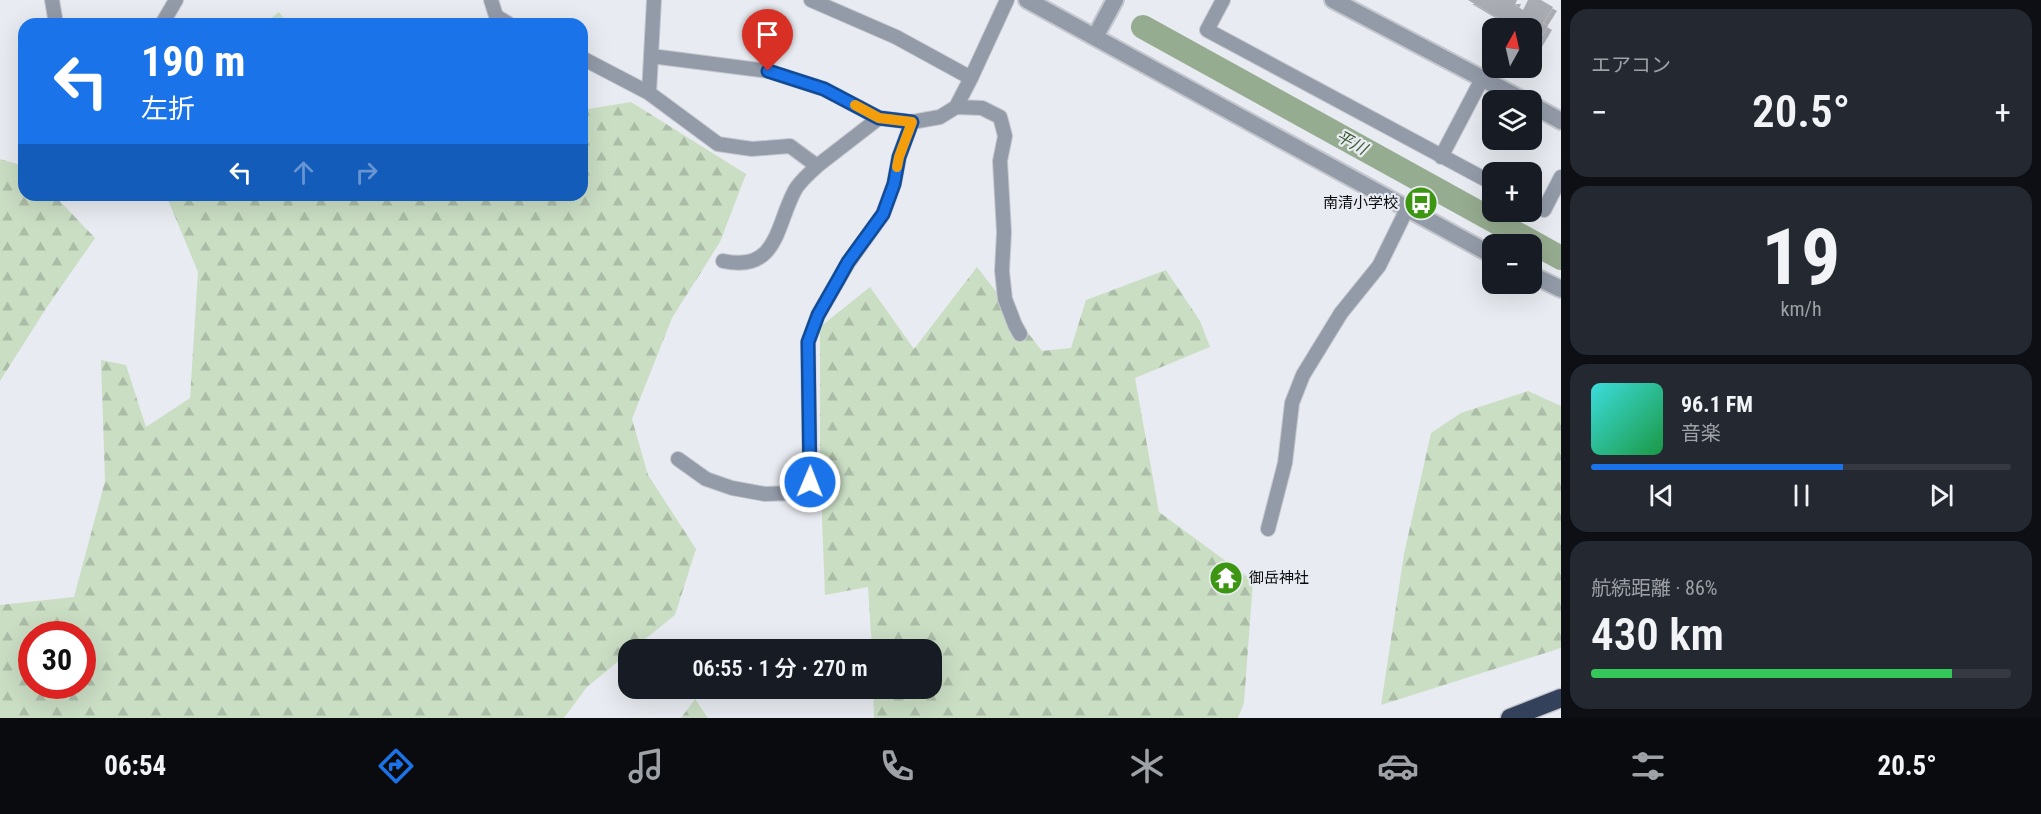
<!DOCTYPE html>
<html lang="ja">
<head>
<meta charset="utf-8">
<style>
  body { margin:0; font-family:"Roboto Condensed","Noto Sans JP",sans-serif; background:#242831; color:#f1f3f6; height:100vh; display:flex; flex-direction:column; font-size:22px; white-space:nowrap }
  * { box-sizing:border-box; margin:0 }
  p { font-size:20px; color:#9ea1a6 }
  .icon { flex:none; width:33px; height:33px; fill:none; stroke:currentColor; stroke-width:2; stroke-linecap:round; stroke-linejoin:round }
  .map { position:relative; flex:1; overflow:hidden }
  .panel { display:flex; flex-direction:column; gap:9px; padding:9px; background:#0d0f14; width:480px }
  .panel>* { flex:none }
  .guide { position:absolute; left:18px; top:18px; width:570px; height:183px; border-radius:18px; box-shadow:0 6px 24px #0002; background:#1a73e8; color:#fff; overflow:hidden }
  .needle { width:39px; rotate:8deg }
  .tools { position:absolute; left:1482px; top:18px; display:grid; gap:12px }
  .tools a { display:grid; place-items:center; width:60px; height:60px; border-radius:12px; background:#171b24; box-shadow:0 6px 24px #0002; font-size:30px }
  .speed { position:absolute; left:18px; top:621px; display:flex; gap:12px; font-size:30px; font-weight:700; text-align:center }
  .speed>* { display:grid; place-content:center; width:78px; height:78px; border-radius:50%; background:#171b24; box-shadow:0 6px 24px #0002; line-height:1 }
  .speed .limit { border:9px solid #d22; background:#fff; color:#111 }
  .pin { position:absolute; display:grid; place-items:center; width:51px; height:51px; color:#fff; margin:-62px -26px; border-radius:50% 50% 50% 0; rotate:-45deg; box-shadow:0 0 6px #0007 }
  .pin .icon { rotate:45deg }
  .me { position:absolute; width:66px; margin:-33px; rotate:1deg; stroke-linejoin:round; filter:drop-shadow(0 0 4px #0008) }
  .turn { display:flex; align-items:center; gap:21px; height:126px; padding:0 24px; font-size:27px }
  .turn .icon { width:78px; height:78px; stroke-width:2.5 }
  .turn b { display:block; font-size:42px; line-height:51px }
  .lanes { display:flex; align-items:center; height:57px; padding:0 24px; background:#0003; justify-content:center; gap:30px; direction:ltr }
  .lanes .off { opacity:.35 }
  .big { font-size:45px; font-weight:600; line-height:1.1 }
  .panel .tile { flex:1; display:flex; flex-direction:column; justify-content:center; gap:9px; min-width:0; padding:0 21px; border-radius:18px; background:#242831 }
  .panel .dial { align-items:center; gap:0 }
  .dial b { font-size:78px; line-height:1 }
  .song { display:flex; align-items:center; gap:18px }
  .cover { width:72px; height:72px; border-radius:9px; background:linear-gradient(135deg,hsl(180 70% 55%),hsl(140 70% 35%)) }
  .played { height:6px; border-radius:3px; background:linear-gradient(90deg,#1a73e8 60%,#363941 60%) }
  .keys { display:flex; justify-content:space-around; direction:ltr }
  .heat { display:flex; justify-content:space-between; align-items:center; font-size:33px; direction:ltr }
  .charge { height:9px; border-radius:4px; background:linear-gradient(90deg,#34c759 86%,#363941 0) }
  .trip { position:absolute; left:618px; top:639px; width:324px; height:60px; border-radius:18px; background:#171b24; box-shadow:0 6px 24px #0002; font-weight:600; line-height:60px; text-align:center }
  .tab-bar { display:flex; height:96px; justify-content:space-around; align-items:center; background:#090b0e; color:#9ea1a6 }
  .tab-bar .icon { width:42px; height:42px }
  .tab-bar .on { color:#1a73e8 }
  .tab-bar b { font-size:27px; color:#f1f3f6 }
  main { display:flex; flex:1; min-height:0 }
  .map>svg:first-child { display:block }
  .forest { fill:url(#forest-firs); fill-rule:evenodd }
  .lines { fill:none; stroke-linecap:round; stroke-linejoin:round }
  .river { stroke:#96ac90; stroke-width:24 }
  .building { fill:#a9acb2; filter:url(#shadow) }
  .minor-casing { stroke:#c4c7cd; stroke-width:16 }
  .tertiary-casing { stroke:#c4c7cd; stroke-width:20 }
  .motorway-casing { stroke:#c4c7cd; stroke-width:21 }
  .minor { stroke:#939aa8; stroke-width:14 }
  .tertiary { stroke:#939aa8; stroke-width:16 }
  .motorway { stroke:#34415b; stroke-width:18 }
  .route-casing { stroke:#114b97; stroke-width:15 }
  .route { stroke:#1a73e8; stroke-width:10 }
  .slow { stroke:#f59e0b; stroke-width:10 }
  .labels { text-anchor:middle; stroke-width:4.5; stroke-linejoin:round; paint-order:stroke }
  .poi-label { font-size:15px; fill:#0a0b0d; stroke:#e8ebf1; text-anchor:end }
  .water-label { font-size:16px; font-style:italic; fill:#38592e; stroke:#e8ebf1 }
</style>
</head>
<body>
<main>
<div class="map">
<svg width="1561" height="718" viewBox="0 0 1561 718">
  <defs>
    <pattern id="forest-firs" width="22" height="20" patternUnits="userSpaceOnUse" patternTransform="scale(1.5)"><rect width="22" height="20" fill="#cadec4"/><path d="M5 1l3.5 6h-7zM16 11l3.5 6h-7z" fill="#acbda7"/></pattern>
    <filter id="shadow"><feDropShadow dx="4" dy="4" stdDeviation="0" flood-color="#0004"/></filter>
  </defs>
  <rect width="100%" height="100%" fill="#e8ebf1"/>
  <path class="forest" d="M279,12L288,24H264Z
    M631,102L746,174L720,242L672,318L632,419L648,475L696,549L675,615L633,649L628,650V653L586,688L564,718H0V605L74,597L105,481L101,360L126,365L146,427L190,398L198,272L166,195H582V110ZM82,634V686H32V634Z
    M0,159L24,166V195H54L95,238L47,307L0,381Z
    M977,267L1042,351L1071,348L1086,300L1166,270L1200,321L1210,347L1135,378L1159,512L1253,581L1244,703L1238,718H874L873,689L932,688V650L872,649L868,587L825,595L820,469V327L870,287L914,349Z
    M1528,391L1561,406V648L1381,705L1404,554L1431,433L1461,413Z
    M695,699L708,718H681Z"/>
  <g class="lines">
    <path class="river" d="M1143,27L1561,258"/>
  </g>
  <path class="building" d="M1468,0H1517L1515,5L1523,10L1528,0H1541L1553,7L1543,23L1548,26L1532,53V28H1515Z"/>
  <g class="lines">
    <defs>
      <path id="minor" d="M52,0L56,24
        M491,0L496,16L509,24
        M811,0L896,37L971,78
        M1223,0L1207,30L1492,183
        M162,24L176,0
        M651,56L768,71L824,89L879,118
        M582,58L649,93L718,144L752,149L790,146L817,166L879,118L912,122L940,117L956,107L971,78L1007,0
        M649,93L654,0
        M956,107L982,108L1000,117L1005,136L1000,161L1004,232L1002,271L1005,299L1015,325L1020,334
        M1441,157L1482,79
        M1532,203L1544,210L1561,177
        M723,261C778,273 776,225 795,190C800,181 810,173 817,166
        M678,459L706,479L732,488L765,494L793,493L810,482L808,342L818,315L848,263L883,214L894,184L899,157L912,122
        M1268,529L1285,463L1292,403L1303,375L1341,313L1379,266L1407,209"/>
      <path id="tertiary" d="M1027,0L1492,255
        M1333,0L1523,100
        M1095,37L1115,0
        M1532,105L1561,121
        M1532,275L1561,289"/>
      <path id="motorway" d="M1510,718L1561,698"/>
    </defs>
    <use href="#minor" class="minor-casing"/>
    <use href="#tertiary" class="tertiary-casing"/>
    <use href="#motorway" class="motorway-casing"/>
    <use href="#minor" class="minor"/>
    <use href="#tertiary" class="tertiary"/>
    <use href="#motorway" class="motorway"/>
  </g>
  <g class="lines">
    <defs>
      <path id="route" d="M768,71L824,89L879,118L912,122L899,157L894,184L883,214L848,262L838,280L818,315L808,342L810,482"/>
    </defs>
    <use href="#route" class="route-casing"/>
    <use href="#route" class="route"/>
    <path class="slow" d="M855,105L879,118L912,122L899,157L897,167"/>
  </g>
  <defs>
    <symbol id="bus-disc" viewBox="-11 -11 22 22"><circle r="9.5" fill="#3c9612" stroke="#e8ebf1"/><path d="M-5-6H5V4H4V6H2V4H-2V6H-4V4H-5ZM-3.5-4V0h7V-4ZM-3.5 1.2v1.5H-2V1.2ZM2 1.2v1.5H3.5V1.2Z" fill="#fff"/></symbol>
    <symbol id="temple-disc" viewBox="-11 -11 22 22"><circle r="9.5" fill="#3c9612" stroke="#e8ebf1"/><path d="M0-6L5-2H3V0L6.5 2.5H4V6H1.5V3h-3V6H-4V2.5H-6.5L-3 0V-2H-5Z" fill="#fff"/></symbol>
  </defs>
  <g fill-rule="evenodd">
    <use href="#bus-disc" x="1402" y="184" width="38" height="38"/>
    <use href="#temple-disc" x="1207" y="559" width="38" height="38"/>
  </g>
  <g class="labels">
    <g class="poi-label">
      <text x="1398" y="208">南清小学校</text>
      <text x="1249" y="583" text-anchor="start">御岳神社</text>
    </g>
    <g class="water-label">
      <text transform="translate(1352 142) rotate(29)" y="6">平川</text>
    </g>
  </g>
</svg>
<div class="tools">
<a><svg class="needle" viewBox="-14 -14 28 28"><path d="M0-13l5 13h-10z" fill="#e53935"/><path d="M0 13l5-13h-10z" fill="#9ea1a6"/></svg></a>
<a><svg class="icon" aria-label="layers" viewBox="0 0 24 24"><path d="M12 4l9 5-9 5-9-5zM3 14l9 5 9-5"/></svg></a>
<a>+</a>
<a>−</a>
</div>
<div class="speed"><div class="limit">30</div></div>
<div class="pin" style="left:768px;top:71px;background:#d93025"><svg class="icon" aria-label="arrive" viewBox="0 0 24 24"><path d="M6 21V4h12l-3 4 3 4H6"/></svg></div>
<svg class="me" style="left:810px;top:482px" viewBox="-20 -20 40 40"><circle r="17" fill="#1a73e8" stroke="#fff" stroke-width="3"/><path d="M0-11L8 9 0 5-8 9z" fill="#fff"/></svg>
<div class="trip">06:55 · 1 分 · 270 m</div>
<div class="guide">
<div class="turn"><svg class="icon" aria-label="left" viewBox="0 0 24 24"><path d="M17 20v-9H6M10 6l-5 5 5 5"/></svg><div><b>190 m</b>左折</div></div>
<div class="lanes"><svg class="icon" aria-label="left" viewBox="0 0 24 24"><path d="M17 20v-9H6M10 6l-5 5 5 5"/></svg><svg class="icon off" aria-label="ahead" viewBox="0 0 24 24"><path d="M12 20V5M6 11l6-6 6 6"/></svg><svg class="icon off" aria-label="right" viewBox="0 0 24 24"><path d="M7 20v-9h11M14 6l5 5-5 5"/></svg></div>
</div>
</div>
<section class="panel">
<div class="tile"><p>エアコン</p>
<div class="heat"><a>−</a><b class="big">20.5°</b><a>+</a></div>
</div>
<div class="tile dial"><b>19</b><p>km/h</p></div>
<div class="tile">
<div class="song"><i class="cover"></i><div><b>96.1 FM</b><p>音楽</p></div></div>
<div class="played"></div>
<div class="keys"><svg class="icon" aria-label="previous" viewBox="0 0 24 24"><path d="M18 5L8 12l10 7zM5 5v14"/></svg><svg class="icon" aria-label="pause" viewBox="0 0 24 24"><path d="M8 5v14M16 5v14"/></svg><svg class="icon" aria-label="next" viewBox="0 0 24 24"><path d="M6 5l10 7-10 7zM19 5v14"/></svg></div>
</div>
<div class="tile"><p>航続距離 · 86%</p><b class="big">430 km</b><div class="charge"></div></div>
</section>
</main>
<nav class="tab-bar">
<b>06:54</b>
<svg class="icon on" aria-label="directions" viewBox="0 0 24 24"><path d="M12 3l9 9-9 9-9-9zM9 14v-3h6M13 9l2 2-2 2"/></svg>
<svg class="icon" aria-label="music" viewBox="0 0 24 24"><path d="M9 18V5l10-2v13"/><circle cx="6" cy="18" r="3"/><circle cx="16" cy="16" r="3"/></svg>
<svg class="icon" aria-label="phone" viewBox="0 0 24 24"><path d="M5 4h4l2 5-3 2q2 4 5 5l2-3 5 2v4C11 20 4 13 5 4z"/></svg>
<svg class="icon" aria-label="climate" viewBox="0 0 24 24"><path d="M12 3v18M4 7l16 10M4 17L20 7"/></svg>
<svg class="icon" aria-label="car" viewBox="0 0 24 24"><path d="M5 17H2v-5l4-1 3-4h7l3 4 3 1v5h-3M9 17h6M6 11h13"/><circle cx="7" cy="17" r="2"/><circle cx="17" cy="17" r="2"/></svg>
<svg class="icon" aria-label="filters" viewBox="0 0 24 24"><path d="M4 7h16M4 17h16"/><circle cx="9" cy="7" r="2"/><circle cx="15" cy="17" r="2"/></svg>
<b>20.5°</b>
</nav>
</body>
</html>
